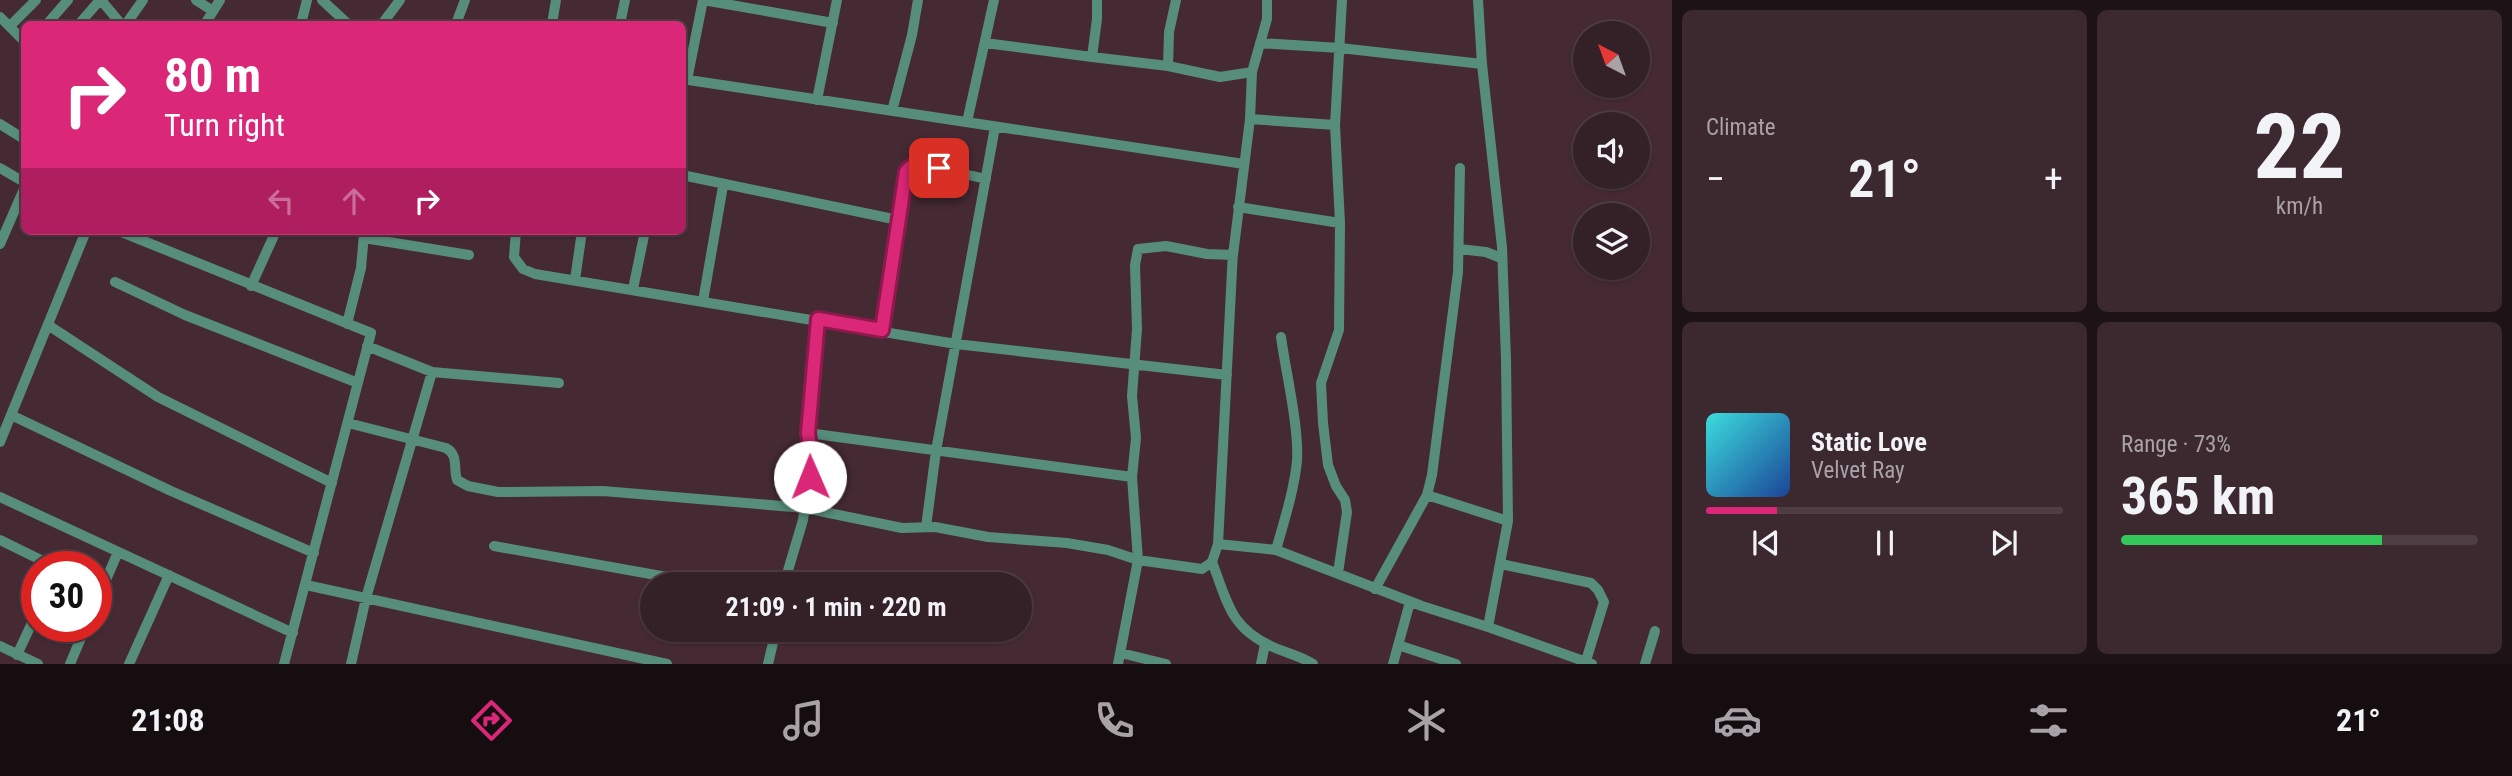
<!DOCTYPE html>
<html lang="en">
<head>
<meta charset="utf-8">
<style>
  body { margin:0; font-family:"Roboto Condensed",sans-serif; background:#3c282f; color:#f1f3f6; height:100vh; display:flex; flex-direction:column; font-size:26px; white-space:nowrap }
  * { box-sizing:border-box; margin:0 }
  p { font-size:23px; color:#a9a3a7 }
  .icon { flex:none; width:38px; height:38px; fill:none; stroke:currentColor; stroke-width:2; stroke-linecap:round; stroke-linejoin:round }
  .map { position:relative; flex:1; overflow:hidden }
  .details { display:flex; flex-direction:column; gap:10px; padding:10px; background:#1d1215; width:840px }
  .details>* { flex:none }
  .top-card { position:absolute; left:21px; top:21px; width:665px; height:214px; border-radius:10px; box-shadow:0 2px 5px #0004,0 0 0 2px #4e3e44; background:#db2777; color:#fff; overflow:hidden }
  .needle { width:46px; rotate:319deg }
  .controls { position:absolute; left:1573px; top:21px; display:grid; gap:14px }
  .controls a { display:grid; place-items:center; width:77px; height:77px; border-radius:50%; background:#342027; box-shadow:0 2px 5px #0004,0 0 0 2px #4e3e44; font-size:35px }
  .speed { position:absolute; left:21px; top:551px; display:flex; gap:14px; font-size:35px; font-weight:700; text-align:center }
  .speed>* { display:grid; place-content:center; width:91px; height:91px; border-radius:50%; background:#342027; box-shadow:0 2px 5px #0004,0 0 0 2px #4e3e44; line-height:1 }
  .speed .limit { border:10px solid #d22; background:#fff; color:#111 }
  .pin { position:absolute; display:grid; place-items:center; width:60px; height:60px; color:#fff; margin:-30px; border-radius:14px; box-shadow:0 4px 10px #0006 }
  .me { position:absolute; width:77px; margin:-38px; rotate:359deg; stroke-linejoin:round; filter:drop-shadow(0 0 5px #0008) }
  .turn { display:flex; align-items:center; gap:24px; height:147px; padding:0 28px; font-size:32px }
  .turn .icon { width:91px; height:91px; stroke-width:2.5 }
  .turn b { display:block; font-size:49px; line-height:60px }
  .lanes { display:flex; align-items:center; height:66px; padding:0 28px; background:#0003; justify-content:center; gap:35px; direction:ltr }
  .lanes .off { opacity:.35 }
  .big { font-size:52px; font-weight:700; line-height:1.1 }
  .details .card { flex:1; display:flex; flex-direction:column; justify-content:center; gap:10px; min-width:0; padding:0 24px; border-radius:10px; background:#3c282f }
  .details .dial { align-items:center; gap:0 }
  .dial b { font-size:91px; line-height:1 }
  .song { display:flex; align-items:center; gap:21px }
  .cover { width:84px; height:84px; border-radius:10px; background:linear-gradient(135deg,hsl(180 70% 55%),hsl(220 70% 35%)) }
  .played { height:7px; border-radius:4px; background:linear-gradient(90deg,#db2777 20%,#4e3e44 20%) }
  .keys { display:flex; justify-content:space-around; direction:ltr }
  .heat { display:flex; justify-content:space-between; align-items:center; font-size:38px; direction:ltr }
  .charge { height:10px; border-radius:5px; background:linear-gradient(90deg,#34c759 73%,#4e3e44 0) }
  .details .tiles { flex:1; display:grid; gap:10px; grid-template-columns:repeat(2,1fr) }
  .trip { position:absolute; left:640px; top:572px; width:392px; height:70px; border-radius:35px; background:#342027; box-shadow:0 2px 5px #0004,0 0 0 2px #4e3e44; font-weight:700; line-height:70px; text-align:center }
  .tab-bar { display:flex; height:112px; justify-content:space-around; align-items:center; background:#150d10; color:#a9a3a7 }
  .tab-bar .icon { width:49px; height:49px }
  .tab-bar .selected { color:#db2777 }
  .tab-bar b { font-size:32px; color:#f1f3f6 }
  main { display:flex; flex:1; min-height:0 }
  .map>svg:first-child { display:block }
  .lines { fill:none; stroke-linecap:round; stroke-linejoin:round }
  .street { stroke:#568d7b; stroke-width:10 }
  .route-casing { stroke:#8e194d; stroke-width:18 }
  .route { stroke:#db2777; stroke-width:12 }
</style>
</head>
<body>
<main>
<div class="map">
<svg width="1672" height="664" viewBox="0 0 1672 664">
  <rect width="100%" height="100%" fill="#452a34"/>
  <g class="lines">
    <path class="street" d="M101,0L121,24
      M196,0L213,11
      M322,0L348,24
      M703,0L833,23
      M1097,0V19L1092,57L1168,66L1220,77L1252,72
      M1478,0L1482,64L1502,247L1506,359L1508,521L1488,627
      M0,17L24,41
      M47,24L68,0
      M79,24L100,0
      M126,24L143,0
      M205,24L220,0
      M301,24L307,0
      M382,24L400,0
      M456,24L465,0
      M552,24L556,0
      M620,24L625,0
      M10,26L36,0
      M985,43L1092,57
      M1260,43L1340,48L1482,64
      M1168,66L1169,32L1176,0
      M682,79L1244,164
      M687,80L703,0
      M817,100L837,0
      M892,111L912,35L918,0
      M1250,119L1335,125
      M967,122L994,0
      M0,124L24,139
      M0,168L24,182
      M682,175L898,220
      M1238,207L1340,223
      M119,231L371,333L284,664
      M516,231L514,257L523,269L535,274L956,344L1227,375
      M364,238L469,255
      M0,244L24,189
      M1459,249L1486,252L1501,258
      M575,280L582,231
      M115,282L185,315L358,383
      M251,286L276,231
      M633,289L645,231
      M703,301L723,186
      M347,324L361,268L364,234
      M48,325L158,397L332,483
      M882,330L894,239L909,168L916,163L986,179
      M367,346L432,372L559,383
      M11,415L171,491L314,553
      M348,423L446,448C459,455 453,468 457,480L468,486L498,492L603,491L805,508L902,528L935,527L988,537L1067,543L1108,550L1138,560L1132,477L1136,438L1132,396L1137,329L1135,265L1138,249L1166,246L1207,254L1233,255L1250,119L1252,72L1267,19V0
      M808,433L1132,477
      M0,442L86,231
      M1427,495L1508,521
      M0,497L293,633
      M926,527L936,451L995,127
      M0,540L45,562L49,567
      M1218,544L1276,550L1422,606L1488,627L1592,664
      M494,546L706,584
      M1276,550C1284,521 1294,491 1297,461C1299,426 1286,373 1281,337
      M1212,562C1228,603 1230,628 1273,647C1286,653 1301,656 1313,664
      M1501,564L1591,583L1598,590L1604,602L1585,664
      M1338,573L1347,512L1345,500L1336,486L1328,465L1323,423L1321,383L1339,330L1340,223L1335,125L1342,0
      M784,584L803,520L809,477L811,456L808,433L818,319
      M306,585L667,664
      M1375,589L1427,495L1432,475L1458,272L1460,168
      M96,603L118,552
      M1398,645L1456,664
      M0,646L38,664
      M1121,653L1166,664
      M17,655L37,612
      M70,664L86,626
      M129,664L169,575
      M351,664L366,598L432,372
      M768,664L776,630
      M1118,664L1138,560L1202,569L1212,562L1218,544L1233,251
      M1261,664L1265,644
      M1393,664L1410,602
      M1645,664L1655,631"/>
  </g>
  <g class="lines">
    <defs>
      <path id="route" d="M810,477L811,456L808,433L818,319L882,330L906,172C915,159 926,165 939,168"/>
    </defs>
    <use href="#route" class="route-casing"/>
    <use href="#route" class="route"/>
  </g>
</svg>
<div class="controls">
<a><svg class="needle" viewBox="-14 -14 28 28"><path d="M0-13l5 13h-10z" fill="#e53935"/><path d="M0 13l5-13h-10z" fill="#a9a3a7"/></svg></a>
<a><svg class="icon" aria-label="sound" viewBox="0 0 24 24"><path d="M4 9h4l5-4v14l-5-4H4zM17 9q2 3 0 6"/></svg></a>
<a><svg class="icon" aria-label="layers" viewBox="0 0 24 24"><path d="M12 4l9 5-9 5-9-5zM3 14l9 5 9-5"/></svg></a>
</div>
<div class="speed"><div class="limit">30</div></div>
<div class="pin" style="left:939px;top:168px;background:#d93025"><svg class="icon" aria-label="arrive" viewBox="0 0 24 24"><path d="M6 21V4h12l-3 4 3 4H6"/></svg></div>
<svg class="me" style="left:810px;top:477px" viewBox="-20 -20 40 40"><circle r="19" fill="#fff"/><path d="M0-13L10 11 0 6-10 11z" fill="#db2777"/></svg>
<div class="trip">21:09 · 1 min · 220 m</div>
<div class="top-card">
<div class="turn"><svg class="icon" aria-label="right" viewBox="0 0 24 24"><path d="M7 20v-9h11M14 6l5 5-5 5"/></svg><div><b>80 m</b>Turn right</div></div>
<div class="lanes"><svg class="icon off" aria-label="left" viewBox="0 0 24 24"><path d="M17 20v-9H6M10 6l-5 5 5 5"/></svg><svg class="icon off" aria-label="ahead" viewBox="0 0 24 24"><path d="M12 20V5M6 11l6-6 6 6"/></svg><svg class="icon" aria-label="right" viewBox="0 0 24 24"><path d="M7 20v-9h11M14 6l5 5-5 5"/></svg></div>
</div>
</div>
<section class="details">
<div class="tiles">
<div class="card"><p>Climate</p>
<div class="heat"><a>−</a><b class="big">21°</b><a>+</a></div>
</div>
<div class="card dial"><b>22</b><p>km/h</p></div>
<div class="card">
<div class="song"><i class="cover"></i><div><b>Static Love</b><p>Velvet Ray</p></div></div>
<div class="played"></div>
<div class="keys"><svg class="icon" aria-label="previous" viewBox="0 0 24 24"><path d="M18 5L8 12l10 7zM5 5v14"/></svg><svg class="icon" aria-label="pause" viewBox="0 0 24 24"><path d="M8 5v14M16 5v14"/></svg><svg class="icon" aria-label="next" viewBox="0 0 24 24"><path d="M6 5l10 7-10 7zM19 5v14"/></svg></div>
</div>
<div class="card"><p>Range · 73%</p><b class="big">365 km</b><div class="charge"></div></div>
</div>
</section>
</main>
<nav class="tab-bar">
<b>21:08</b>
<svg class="icon selected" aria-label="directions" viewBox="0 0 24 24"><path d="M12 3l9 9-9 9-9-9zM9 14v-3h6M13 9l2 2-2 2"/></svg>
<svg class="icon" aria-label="music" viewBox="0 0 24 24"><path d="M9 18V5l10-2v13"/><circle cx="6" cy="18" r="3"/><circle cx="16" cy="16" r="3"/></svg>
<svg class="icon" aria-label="phone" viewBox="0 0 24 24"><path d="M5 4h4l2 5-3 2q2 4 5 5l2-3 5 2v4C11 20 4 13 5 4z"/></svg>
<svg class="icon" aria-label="climate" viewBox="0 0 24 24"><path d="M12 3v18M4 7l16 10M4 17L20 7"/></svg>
<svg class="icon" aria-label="car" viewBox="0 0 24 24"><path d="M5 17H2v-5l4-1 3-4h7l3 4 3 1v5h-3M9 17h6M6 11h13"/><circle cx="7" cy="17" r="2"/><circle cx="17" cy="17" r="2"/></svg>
<svg class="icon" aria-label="filters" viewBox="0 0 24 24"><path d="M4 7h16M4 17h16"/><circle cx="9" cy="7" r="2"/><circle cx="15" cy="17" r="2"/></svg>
<b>21°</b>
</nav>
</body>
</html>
